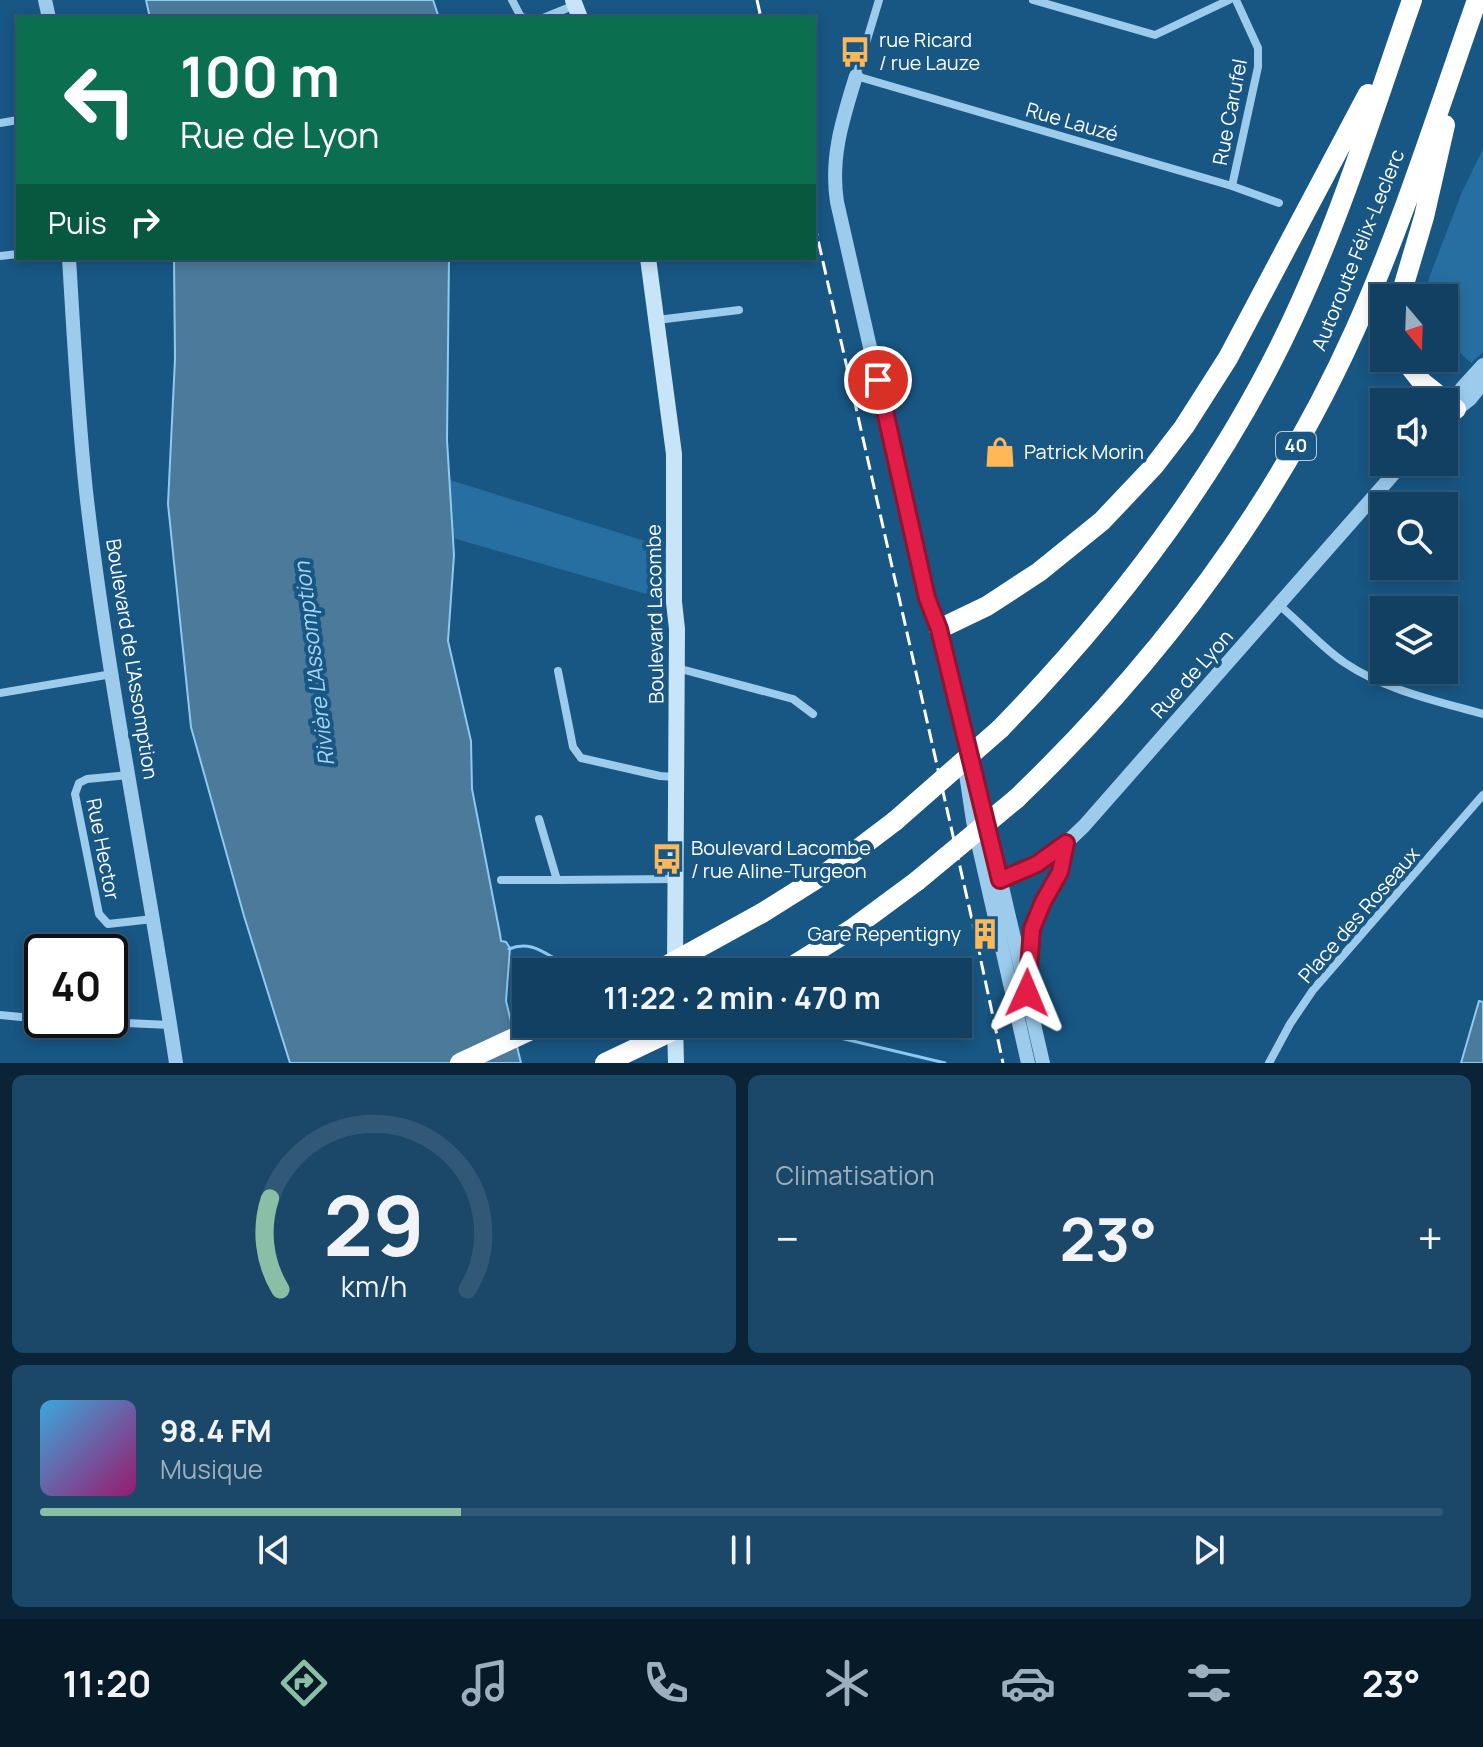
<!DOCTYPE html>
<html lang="fr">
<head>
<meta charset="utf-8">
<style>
  body { margin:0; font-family:Manrope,sans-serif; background:#1b4768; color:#f1f3f6; height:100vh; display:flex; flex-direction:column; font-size:30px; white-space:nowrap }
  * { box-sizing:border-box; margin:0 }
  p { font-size:26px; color:#9cafbe }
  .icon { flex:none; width:44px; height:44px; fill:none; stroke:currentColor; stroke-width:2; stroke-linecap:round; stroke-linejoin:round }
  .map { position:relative; height:1063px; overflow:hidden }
  .drawer { display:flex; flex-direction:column; gap:12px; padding:12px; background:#0a2336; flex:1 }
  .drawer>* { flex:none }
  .guide { position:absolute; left:16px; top:16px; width:800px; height:244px; border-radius:0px; box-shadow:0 4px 12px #0003,0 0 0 2px #315977; background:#0b6e4f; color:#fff; overflow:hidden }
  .needle { width:52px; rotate:161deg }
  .fabs { position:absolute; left:1370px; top:284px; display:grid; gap:16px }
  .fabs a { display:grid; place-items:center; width:88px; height:88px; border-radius:0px; background:#124062; box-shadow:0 4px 12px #0003,0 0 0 2px #315977; font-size:40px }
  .speed { position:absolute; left:24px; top:934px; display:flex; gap:16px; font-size:40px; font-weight:700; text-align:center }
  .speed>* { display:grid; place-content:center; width:104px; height:104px; border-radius:50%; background:#124062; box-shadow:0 4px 12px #0003,0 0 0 2px #315977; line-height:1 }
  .speed .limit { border:4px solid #111; border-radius:12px; background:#fff; color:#111 }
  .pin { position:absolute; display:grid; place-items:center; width:68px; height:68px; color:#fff; margin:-34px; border:4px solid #fff; border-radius:50%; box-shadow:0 2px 8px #0007 }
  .me { position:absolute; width:88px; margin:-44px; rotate:1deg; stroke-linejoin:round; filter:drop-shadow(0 0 6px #0008) }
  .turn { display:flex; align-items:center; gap:28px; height:168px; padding:0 32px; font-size:36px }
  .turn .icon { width:104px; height:104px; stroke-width:2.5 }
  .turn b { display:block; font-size:56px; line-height:68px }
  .then { display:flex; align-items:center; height:76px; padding:0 32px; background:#0003; gap:16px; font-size:30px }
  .big { font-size:60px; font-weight:700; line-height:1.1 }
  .drawer .tile { flex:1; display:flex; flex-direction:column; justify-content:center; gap:12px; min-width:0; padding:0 28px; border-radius:12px; background:#1b4768 }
  .drawer .dial { align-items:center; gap:0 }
  .dial svg { height:208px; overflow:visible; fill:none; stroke:#315977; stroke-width:7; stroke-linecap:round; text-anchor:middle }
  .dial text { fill:#f1f3f6; stroke:none }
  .song { display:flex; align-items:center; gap:24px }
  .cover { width:96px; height:96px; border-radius:12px; background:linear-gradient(135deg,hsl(200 70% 55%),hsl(320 70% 35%)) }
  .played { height:8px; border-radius:4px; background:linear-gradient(90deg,#8abfa5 30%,#315977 30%) }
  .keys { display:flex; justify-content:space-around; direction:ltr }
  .heat { display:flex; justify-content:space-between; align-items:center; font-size:44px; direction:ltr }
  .drawer .tiles { flex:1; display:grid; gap:12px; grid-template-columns:1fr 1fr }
  .tile:last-child { grid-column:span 2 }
  .trip { position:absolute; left:512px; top:958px; width:460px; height:80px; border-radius:0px; background:#124062; box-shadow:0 4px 12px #0003,0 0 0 2px #315977; font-weight:700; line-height:80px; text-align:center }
  .menu { display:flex; height:128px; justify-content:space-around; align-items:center; background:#071a27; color:#9cafbe }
  .menu .icon { width:56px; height:56px }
  .menu .current { color:#8abfa5 }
  .menu b { font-size:36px; color:#f1f3f6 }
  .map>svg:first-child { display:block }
  .green { fill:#276fa0 }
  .water { fill:#4c7a9b; stroke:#8ec9ef; stroke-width:2 }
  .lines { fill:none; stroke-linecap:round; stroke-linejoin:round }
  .stream { stroke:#8ec9ef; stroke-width:3 }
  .minor { stroke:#9ccbec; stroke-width:8 }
  .tertiary { stroke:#9ccbec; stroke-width:14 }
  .secondary { stroke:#c8e4f9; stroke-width:16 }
  .motorway { stroke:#fff; stroke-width:20 }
  .rail { stroke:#fff; stroke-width:3; stroke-dasharray:14 6; stroke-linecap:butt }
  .motorway-bridge { stroke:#fff; stroke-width:20 }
  .route-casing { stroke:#92132f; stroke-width:20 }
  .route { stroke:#e11d48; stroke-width:14 }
  .labels { text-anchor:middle; stroke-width:8; stroke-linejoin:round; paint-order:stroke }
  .shield { fill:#185683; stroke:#baccda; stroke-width:2 }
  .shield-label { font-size:18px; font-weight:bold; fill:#fff }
  .poi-label { font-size:20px; fill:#fff; stroke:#185683; text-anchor:start }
  .street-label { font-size:20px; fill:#fff; stroke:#185683 }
  .water-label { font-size:22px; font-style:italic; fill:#a7d5f4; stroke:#185683 }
</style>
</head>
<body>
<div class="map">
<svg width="1483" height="1063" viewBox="0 0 1483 1063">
  <rect width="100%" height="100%" fill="#185683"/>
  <path class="green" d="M1483,149V352L1471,363L1456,349H1444V298H1425L1429,278L1462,192Z
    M450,480L674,550V602L453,538Z"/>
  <path class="water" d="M146,0H433L439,18H150Z
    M174,258H449L447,440L454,555L448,641L471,741L472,789L500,934L501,941L506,942L510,948L506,1001L521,1063H290L244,916L191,727L168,504L175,359Z
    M1479,1001L1483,1002V1063H1461Z"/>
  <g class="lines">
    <path class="stream" d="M509,949C539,936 555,968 589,972
      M604,972H611
      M800,1024L836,1037L945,1063"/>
    <path class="minor" d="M512,0L521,17L525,18
      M879,0L856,76L1232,186L1279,203
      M1033,0L1155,35L1229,0
      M543,18L575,5
      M0,123L18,120
      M1232,186L1258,67V48L1236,0
      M0,256L18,254
      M657,320L739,310
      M1280,606C1302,624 1321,647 1345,663C1385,690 1437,701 1483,714
      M677,668L793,699L813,714
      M558,671L573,747L581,758L660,776L676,777
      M0,693L112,674
      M129,775L87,779L79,783L75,794L99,914L108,924L153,919
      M539,819L557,880L675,879
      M501,880H557
      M0,1015L42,1019
      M60,1020L170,1025
      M1269,1063L1290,1024L1313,990L1483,795"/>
    <path class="tertiary" d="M45,0L49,18
      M856,76C843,118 830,157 837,202L927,598L939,629L959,718L984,809L1043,1063
      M69,258C74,339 78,420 87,500C109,689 148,875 176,1063
      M1451,414L1470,399L1483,383
      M1444,416L1462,388L1483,365
      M966,774L973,821L1028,1063
      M988,883C1027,874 1056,854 1084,826L1404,462
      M1028,976L1032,929L1043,902L1060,872L1066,843"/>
    <path class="secondary" d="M573,0L580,18
      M648,258L674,454V602L677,629L675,970
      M675,1024L676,1063"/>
    <path class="motorway" d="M1400,298L1424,217L1445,125
      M1403,358L1422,382L1456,409
      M939,629L987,606L1039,572L1102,521L1154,466L1184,427L1228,358L1368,94
      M1000,729C1123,603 1229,463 1301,301C1345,204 1377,100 1412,0
      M1016,799C1157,664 1275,508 1355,330C1403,223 1438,110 1477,0
      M762,913L829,871L895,821
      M783,972L852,929L917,881
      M460,1063L544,1024"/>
    <path class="rail" d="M757,0L761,18
      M814,222L980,955
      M981,961L1003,1063"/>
    <path class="motorway-bridge" d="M895,821L1000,729
      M917,881L1016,799
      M655,972L762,913
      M605,1063L687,1024"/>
  </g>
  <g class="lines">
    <defs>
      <path id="route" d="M878,380L927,598L939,629L1000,880L1037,864L1066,843L1060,872L1043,902L1032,929L1027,993"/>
    </defs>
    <use href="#route" class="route-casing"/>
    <use href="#route" class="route"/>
  </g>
  <defs>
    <symbol id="bus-bare" viewBox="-9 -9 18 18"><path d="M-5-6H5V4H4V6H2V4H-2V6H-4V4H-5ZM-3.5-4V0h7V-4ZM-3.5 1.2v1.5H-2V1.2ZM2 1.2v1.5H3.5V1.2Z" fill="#ffb757" stroke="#185683" stroke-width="2.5" paint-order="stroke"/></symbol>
    <symbol id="shop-bare" viewBox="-9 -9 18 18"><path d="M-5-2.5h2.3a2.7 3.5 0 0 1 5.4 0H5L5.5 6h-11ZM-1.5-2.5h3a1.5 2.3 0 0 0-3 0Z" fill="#ffb757" stroke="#185683" stroke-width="2.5" paint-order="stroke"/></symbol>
    <symbol id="building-bare" viewBox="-9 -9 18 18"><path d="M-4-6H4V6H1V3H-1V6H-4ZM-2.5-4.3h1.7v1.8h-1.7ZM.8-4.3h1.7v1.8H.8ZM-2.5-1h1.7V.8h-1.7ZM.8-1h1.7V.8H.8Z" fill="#ffb757" stroke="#185683" stroke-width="2.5" paint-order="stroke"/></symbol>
  </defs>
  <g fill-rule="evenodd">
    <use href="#bus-bare" x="833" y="30" width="44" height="44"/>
    <use href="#shop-bare" x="978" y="430" width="44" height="44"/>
    <use href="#bus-bare" x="645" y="837" width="44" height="44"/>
    <use href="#building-bare" x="963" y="912" width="44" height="44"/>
  </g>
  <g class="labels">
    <rect class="shield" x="1276" y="432" width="40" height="28" rx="6"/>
    <g class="shield-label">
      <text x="1296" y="452">40</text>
    </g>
    <g class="poi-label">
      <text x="879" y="47">rue Ricard<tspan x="879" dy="23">/ rue Lauze</tspan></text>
      <text x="1024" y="459">Patrick Morin</text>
      <text x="691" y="855">Boulevard Lacombe<tspan x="691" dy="23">/ rue Aline-Turgeon</tspan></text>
      <text x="961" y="941" text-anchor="end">Gare Repentigny</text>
    </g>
    <g class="street-label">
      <text transform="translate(1230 112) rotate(-79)" y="7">Rue Carufel</text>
      <text transform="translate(1072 122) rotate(16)" y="7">Rue Lauzé</text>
      <text transform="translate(1358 250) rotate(-68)" y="7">Autoroute Félix-Leclerc</text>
      <text transform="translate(655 614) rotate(-91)" y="7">Boulevard Lacombe</text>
      <text transform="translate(132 659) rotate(81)" y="7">Boulevard de L'Assomption</text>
      <text transform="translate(1192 674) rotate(-48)" y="7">Rue de Lyon</text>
      <text transform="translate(103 849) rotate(79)" y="7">Rue Hector</text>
      <text transform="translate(1359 915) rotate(-49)" y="7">Place des Roseaux</text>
    </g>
    <g class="water-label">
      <text transform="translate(314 664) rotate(-97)" y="8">Rivière L'Assomption</text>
    </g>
  </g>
</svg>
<div class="fabs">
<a><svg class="needle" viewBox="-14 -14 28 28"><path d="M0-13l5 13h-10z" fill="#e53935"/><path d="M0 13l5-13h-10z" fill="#9cafbe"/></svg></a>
<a><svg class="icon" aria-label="sound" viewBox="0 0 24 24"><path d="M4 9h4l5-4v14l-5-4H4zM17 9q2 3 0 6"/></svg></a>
<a><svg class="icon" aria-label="search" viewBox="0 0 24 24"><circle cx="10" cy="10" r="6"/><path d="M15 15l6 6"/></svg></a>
<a><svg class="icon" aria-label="layers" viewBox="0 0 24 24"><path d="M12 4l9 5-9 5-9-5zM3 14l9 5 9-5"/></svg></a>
</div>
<div class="speed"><div class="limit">40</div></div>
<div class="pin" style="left:878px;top:380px;background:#d93025"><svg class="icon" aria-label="arrive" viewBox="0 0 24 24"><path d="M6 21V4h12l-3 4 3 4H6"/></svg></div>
<svg class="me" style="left:1027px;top:993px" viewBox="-20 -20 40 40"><path d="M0-17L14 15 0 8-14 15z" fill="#e11d48" stroke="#fff" stroke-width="4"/></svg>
<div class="trip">11:22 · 2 min · 470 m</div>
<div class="guide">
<div class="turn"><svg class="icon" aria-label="left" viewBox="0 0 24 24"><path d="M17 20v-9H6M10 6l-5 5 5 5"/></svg><div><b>100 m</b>Rue de Lyon</div></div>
<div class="then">Puis<svg class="icon" aria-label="right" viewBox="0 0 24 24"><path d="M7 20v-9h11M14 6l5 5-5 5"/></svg></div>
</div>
</div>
<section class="drawer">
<div class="tiles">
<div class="tile dial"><svg viewBox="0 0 100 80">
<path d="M14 69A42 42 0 1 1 86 69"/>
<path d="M14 69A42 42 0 0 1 10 34" stroke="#8abfa5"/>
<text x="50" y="56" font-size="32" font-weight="700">29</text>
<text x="50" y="72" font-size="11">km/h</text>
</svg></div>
<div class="tile"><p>Climatisation</p>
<div class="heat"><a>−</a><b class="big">23°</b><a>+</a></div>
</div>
<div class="tile">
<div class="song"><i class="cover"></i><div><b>98.4 FM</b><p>Musique</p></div></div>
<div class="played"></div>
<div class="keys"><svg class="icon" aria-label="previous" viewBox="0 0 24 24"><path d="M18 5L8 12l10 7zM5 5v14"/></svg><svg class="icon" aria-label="pause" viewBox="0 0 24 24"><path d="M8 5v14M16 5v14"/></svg><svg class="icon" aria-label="next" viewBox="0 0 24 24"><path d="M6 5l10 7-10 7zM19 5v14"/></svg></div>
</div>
</div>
</section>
<nav class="menu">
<b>11:20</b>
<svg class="icon current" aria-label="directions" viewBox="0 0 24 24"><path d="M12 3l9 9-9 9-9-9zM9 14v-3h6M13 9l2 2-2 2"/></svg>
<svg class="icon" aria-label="music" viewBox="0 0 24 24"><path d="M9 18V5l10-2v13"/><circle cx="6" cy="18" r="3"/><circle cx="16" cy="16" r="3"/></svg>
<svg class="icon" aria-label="phone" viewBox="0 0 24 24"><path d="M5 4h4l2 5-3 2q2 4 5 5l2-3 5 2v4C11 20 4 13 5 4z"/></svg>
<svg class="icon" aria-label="climate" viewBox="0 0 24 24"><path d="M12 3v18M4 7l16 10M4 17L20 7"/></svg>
<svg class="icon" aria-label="car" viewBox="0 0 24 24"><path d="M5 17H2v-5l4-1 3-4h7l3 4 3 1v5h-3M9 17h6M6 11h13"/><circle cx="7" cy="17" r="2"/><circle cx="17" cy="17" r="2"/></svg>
<svg class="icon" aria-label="filters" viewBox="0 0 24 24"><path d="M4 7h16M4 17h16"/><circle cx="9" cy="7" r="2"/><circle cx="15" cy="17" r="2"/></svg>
<b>23°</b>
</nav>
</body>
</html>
